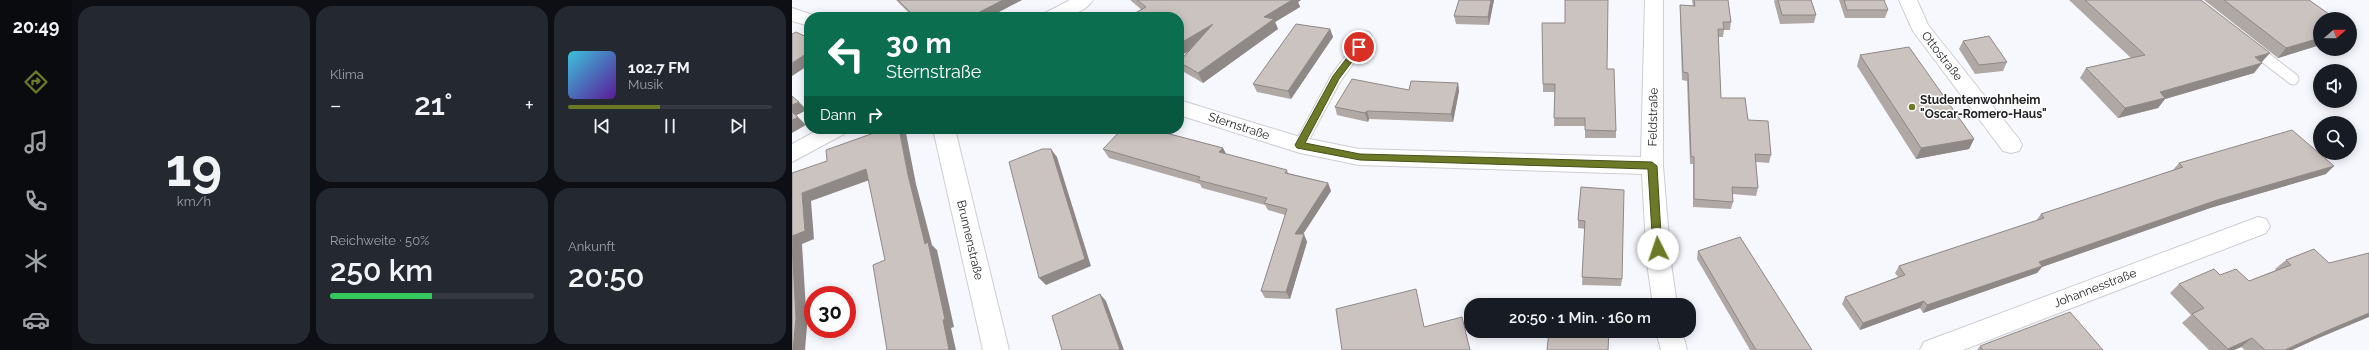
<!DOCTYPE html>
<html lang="de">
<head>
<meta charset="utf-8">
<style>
  body { margin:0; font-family:Raleway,sans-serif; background:#242831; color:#f1f3f6; height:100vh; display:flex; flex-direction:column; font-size:15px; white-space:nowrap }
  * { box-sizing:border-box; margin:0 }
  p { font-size:13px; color:#9ea1a6 }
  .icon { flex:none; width:22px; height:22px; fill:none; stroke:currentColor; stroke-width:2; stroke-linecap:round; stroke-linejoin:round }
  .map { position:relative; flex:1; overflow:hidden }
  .sheet { display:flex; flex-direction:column; gap:6px; padding:6px; background:#0d0f14; width:720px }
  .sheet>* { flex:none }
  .hud { position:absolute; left:12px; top:12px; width:380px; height:122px; border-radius:16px; box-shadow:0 2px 10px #0003; background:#0b6e4f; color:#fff; overflow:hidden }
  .needle { width:26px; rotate:70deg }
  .tools { position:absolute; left:1521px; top:12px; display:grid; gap:8px }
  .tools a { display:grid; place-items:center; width:44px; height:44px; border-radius:50%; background:#171b24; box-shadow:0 2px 10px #0003; font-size:20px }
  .speed { position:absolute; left:12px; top:286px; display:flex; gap:8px; font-size:20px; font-weight:700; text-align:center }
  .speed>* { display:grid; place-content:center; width:52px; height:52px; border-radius:50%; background:#171b24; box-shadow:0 2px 10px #0003; line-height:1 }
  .speed .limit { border:6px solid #d22; background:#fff; color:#111 }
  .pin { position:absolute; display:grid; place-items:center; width:34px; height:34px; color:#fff; margin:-17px; border:2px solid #fff; border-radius:50%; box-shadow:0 1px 4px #0007 }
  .me { position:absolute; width:44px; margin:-22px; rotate:356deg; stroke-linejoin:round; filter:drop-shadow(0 0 3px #0008) }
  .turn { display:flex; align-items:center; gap:14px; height:84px; padding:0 16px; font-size:18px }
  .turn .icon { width:52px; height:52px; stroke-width:2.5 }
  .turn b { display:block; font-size:28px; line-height:34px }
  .then { display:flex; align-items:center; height:38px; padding:0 16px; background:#0003; gap:8px; font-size:15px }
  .big { font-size:30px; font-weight:600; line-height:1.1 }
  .sheet .widget { flex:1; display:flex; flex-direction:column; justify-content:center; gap:6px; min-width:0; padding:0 14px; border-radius:16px; background:#242831 }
  .sheet .dial { align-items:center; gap:0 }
  .dial b { font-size:52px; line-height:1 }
  .song { display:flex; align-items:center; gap:12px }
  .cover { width:48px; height:48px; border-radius:6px; background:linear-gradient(135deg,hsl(190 70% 55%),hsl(270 70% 35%)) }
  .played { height:4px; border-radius:2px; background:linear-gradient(90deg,#6c7a28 45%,#363941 45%) }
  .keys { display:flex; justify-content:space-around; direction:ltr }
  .heat { display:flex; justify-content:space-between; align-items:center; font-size:22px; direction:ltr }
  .charge { height:6px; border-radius:3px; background:linear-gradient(90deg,#34c759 50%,#363941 0) }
  .sheet .tiles { flex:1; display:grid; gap:6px; grid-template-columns:repeat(3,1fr) }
  .widget:first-child { grid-row:span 2 }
  .trip { position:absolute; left:672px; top:298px; width:232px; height:40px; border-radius:16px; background:#171b24; box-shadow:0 2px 10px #0003; font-weight:600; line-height:40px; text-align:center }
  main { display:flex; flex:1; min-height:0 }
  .tabs { display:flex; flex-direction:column; width:72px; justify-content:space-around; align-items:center; background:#090b0e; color:#9ea1a6 }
  .tabs .icon { width:28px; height:28px }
  .tabs .selected { color:#6c7a28 }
  .tabs b { font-size:18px; color:#f1f3f6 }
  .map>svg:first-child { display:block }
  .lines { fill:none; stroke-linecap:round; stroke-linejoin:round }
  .service-casing { stroke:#cdcdd4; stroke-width:13 }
  .minor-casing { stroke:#cdcdd4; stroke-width:2 }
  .service { stroke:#fff; stroke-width:11 }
  .minor { fill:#fff; fill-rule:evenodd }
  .wall { fill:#afa8a5 }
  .shaded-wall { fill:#8e8886 }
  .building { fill:#cbc3c0; stroke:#8e8886 }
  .route { fill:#6c7a28; stroke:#464f1a }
  .poi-dot { fill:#6c7a28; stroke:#fff; stroke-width:1.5 }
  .labels { text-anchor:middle; stroke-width:3; stroke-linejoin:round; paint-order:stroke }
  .street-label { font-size:12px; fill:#232326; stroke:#fff }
  .poi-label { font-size:12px; font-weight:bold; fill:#232326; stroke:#fff; text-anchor:start }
</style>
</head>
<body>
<main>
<nav class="tabs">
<b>20:49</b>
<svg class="icon selected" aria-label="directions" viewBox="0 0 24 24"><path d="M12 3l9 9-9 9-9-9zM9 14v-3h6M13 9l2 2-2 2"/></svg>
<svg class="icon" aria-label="music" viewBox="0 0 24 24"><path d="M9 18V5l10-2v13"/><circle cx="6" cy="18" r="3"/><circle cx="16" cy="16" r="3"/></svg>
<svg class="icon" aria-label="phone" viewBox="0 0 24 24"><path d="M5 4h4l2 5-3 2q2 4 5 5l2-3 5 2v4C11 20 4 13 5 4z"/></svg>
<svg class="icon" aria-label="climate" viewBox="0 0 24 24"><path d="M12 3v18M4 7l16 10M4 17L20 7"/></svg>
<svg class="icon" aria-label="car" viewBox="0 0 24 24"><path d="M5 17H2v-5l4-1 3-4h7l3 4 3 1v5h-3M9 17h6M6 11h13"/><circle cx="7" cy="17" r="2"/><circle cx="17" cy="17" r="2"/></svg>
</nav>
<section class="sheet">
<div class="tiles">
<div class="widget dial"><b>19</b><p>km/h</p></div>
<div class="widget"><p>Klima</p>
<div class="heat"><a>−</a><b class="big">21°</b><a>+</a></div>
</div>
<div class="widget">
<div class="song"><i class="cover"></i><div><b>102.7 FM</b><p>Musik</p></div></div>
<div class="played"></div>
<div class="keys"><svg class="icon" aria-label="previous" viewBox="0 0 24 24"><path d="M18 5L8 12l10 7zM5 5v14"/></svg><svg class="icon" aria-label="pause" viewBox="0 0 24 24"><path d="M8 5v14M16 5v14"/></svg><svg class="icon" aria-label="next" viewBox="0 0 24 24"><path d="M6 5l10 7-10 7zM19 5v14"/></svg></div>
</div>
<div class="widget"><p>Reichweite · 50%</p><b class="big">250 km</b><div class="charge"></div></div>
<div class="widget"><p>Ankunft</p><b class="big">20:50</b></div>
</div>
</section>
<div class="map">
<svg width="1577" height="350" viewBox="0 0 1577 350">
  <rect width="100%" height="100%" fill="#f7f8fe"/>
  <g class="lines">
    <defs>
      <path id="service" d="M1462,49L1501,79
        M508,145L544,78L574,37"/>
      <path id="minor" d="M278,0H301C291,16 268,17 251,17L253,13Z
        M853,0H871V166L879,263L885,305H861L855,263L850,174L567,165L508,153L387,115V100L508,137L567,149L849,157Z
        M1107,0H1125L1136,25L1227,139L1230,145L1227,151L1219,153L1211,151L1121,31Z
        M0,8L24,16V17H17V26L0,21Z
        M28,129H56L52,134L0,162V144Z
        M141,129H163L217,350H191Z
        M1466,217L1474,219L1478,226L1474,233L1171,350H1128L1132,342Z
        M864,331H890L895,350H869Z"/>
    </defs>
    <use href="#service" class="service-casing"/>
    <use href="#minor" class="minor-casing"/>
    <use href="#service" class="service"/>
    <use href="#minor" class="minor"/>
  </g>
  <path class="wall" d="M104,0H230L197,17H121Z
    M338,0H509L506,2L508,7L483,22L486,29L411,83L392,72L387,62L395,52L350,10Z
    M667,0H702L697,25L664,24L662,16Z
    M900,0H936L939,22L938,30H932L931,37H926L929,98L956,120L979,155L977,163L964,162L966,188L964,196L940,194L941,202L939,209L901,207V164H898L895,81L890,80L888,14V5L901,6Z
    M983,0H1019L1024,15L1022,23L988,24L982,1Z
    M1047,0H1092L1096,10L1093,18H1053Z
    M1277,0H1409L1470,63L1462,73L1373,99L1366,108L1326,118L1288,78L1294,68L1339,58Z
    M1412,0H1517L1528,19V45L1486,58Z
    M538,29L541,37L499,99L465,92L461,84Z
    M1171,41L1215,62L1211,71L1183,74L1167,49Z
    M1068,55L1182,139L1177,149L1124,159L1065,66Z
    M815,69L824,131V138H793V126H762L763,92H751V84Z
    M666,83L667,91L661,122L577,119L576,122L545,115L543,107L617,90Z
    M375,129L378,134L431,148L434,154L495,170L496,173L536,183L539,191L511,234L515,242L498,299L473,298L469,291L493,215L476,210L473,205L410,188L408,184L317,158L311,149Z
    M1387,163L1534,174L1418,208L1250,267L1245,273L1131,313L1128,308L1068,330L1050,304L1053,297L1106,277L1103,273L1107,266L1244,221L1249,214L1381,170Z
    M789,187L830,279L829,286L790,285L793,229L786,228V220Z
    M1522,249V340L1500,350H1453L1449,347L1442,350H1417L1390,323L1399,315L1378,293L1387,284L1457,281L1484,270L1483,269L1494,260Z
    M906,251L1020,350H958L905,259Z
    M1188,346L1311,350H1185Z"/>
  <path class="shaded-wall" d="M211,0H230L197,17H178Z
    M500,0H509L506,2L508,7L483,22L486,29L411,83L406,73L472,17Z
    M699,0H702L697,25L696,17Z
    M421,24L425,34L387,57V44Z
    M538,29L541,37L499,99L496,91Z
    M1528,38V45L1486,58L1494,48Z
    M17,52V65L0,76V63Z
    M1478,53L1469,63L1463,57Z
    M1470,63L1462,73L1373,99L1366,108L1326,118L1333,108L1368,92Z
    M666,83L667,91L661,122L659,114Z
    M7,102L15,110L3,116L0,113V105Z
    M575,111L577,119L576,122L573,113Z
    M6,117L14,125L0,133V120Z
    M107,129H111L114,133L124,184L140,245L145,250L162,327L159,328L164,350H157L116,175Z
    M372,129H375L378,135L370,132Z
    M1182,139L1177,149L1124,159L1129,148Z
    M431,148L435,156L427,152Z
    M259,149L265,157L299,266L254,285L247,278Z
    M1542,166L1534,174L1418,208L1250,267L1245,273L1131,313L1135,305L1247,262L1425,200Z
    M74,169L83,178L19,201L22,239L10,244L15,326L13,350H1L0,236L10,193Z
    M536,183L539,191L506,242L503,234Z
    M512,234L515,242L498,299L494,292Z
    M308,294L314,301L332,350H328Z
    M1132,301L1128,308L1068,330L1071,323Z
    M1577,313V317L1522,340L1500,350H1493L1534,331Z
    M1460,338L1449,347L1442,350H1435Z"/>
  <path class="building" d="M106,0H211L178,17H123Z
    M345,0H500L472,17L482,19L406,73L387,62L421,24L387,44V17H336L354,7Z
    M667,0H699L696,17L662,16Z
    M773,0H816L815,69H822L824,131L793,130V118H762L763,84H751L750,23H773Z
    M902,0H936L939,22H931L932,29H926L929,98H953L956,120L976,121L979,155L963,154L966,188L940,187L941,202L902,199V157L899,156L896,73L891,72L888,5L903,6Z
    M986,0H1019L1024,15H990Z
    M1052,0H1092L1096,10H1055Z
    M1293,0H1409L1478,53L1463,57L1470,63L1368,92L1373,98L1333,108L1294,68L1353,55Z
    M1432,0H1517L1544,19H1528V38L1494,48Z
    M504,24L538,29L496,91L461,84Z
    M4,32L17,38V52L0,63V34Z
    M1197,36L1215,62L1187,65L1171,41Z
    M1117,47L1182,139L1129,148L1068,55Z
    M560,79L617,90L619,81L666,83L659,114L575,111L573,113L543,107Z
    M0,96L7,102L0,105Z
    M0,112L6,117L0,120Z
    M93,129H107L116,175L133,244L136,242L153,319L151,320L157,350H95L81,265L93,260L74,169L10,193L13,231L0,236V173L35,161L34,150Z
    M330,129H372L370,132L431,148L427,152L495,170L493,173L536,183L503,234H512L494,292L469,291L495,209L472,203L475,198L406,180L408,177L311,149Z
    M1500,130L1542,166L1425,200L1247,262L1250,266L1135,305L1132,301L1071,323L1053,297L1113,275L1107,266L1252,218L1249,214L1391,167L1387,163Z
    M250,149H259L293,259L247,278L217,162Z
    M789,187L832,190L830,279L790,277L793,221L786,220Z
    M948,237L1020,350H964L906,251Z
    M0,242L4,318L1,350H0Z
    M1522,249L1537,263L1577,253V313L1534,331L1493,350H1473L1460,338L1436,349L1400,314L1412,308L1387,284L1422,269L1428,275L1444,269L1457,281L1499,265L1494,260Z
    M624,289L632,327L670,317L678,350H550L544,309Z
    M308,294L328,350H270L260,316Z
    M1278,312L1311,350H1191L1188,346Z
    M757,331H817L816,350H755Z"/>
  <path class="route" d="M564,46L571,47L547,79L513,143L568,154L860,162L865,166L870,252L866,253L861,249L856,169L568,160L505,148L503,145L541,76Z"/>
  <circle class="poi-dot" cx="1120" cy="107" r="4"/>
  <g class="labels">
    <g class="street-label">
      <text transform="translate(1150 56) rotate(52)" y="4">Ottostraße</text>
      <text transform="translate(861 117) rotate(-89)" y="4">Feldstraße</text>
      <text transform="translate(447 126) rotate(18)" y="4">Sternstraße</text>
      <text transform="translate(178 240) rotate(77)" y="4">Brunnenstraße</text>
      <text transform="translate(1303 288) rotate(-21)" y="4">Johannesstraße</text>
    </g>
    <g class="poi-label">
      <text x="1128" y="104">Studentenwohnheim<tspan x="1128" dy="14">"Oscar-Romero-Haus"</tspan></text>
    </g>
  </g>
</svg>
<div class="tools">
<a><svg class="needle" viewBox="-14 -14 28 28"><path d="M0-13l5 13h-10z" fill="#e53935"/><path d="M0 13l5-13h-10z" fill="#9ea1a6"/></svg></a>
<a><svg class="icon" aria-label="sound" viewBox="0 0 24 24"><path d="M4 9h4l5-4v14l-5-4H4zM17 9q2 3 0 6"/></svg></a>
<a><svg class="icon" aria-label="search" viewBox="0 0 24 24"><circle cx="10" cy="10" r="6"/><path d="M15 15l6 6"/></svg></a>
</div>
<div class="speed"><div class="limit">30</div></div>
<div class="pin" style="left:567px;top:47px;background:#d93025"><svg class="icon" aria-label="arrive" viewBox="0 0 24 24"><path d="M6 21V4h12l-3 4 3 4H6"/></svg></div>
<svg class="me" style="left:866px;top:249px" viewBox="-20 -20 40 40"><circle r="19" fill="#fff"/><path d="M0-13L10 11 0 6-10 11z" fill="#6c7a28"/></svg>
<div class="trip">20:50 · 1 Min. · 160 m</div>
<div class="hud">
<div class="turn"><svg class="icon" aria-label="left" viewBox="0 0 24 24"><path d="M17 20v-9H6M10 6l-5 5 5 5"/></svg><div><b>30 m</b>Sternstraße</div></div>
<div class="then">Dann<svg class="icon" aria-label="right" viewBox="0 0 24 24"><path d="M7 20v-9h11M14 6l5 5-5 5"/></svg></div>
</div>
</div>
</main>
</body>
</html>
